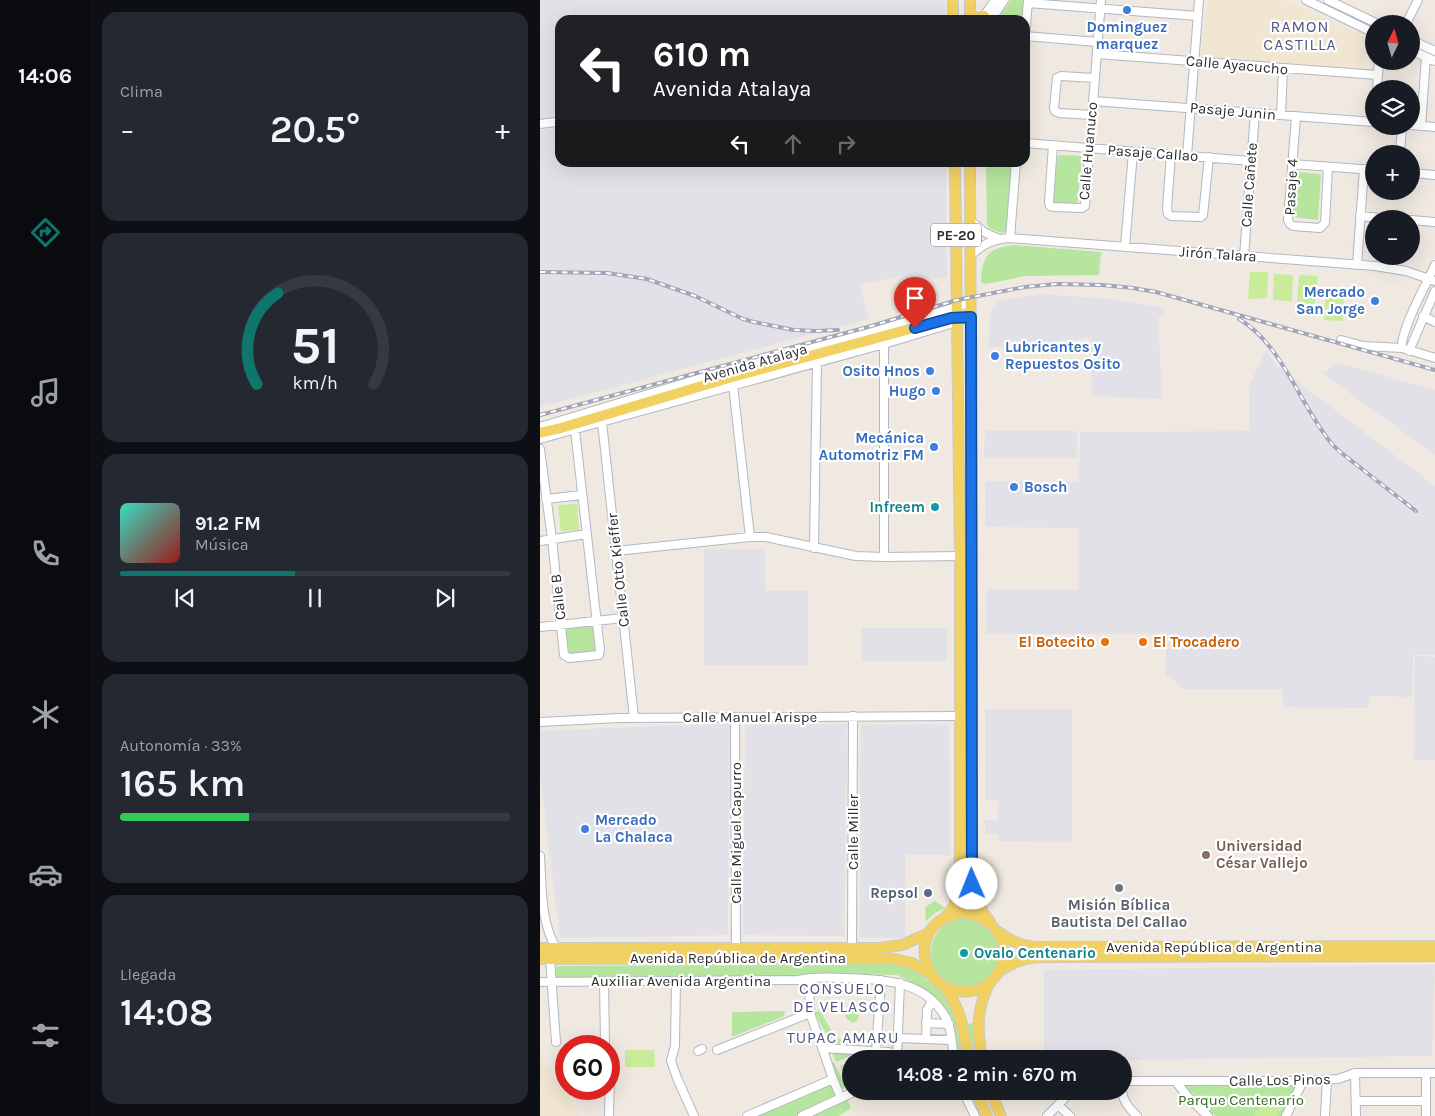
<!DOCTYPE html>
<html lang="es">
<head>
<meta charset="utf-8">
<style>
  body { margin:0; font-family:Karla,sans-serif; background:#242831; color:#f1f3f6; height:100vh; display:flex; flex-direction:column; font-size:19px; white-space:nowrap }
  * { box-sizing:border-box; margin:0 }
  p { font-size:16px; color:#9ea1a6 }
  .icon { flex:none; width:28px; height:28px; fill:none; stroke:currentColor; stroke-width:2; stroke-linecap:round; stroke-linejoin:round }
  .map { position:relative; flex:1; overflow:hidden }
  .side { display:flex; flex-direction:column; gap:12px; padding:12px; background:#0d0f14; width:450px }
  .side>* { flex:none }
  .top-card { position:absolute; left:15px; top:15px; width:475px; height:152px; border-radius:15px; box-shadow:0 5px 20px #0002; background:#202124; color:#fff; overflow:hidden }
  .needle { width:32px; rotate:5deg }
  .buttons { position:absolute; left:825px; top:15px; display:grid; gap:10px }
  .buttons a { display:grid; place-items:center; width:55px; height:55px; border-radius:50%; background:#171b24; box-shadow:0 5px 20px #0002; font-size:25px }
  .speed { position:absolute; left:15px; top:1035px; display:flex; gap:10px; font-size:25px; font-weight:700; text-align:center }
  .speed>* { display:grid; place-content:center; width:65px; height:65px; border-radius:50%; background:#171b24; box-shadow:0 5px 20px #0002; line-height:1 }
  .speed .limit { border:8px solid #d22; background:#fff; color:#111 }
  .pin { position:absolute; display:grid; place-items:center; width:42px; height:42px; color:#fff; margin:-51px -21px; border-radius:50% 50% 50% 0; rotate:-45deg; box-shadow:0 0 5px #0007 }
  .pin .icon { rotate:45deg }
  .me { position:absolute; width:55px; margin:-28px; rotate:359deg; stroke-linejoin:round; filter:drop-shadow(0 0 4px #0008) }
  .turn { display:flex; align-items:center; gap:18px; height:105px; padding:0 15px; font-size:22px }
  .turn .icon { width:65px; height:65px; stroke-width:2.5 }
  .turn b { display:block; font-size:35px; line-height:42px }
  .lanes { display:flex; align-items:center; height:48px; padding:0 15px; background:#0003; justify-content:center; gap:25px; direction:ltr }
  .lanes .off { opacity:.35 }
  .big { font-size:38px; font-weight:600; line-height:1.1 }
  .side .widget { flex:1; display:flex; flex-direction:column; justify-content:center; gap:8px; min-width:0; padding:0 18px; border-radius:15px; background:#242831 }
  .side .dial { align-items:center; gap:0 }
  .dial svg { height:130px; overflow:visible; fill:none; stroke:#363941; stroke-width:7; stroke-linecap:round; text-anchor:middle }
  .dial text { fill:#f1f3f6; stroke:none }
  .song { display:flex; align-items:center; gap:15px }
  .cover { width:60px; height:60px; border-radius:8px; background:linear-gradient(135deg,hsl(170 70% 55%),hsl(0 70% 35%)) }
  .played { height:5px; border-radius:2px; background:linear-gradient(90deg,#0f766e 45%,#363941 45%) }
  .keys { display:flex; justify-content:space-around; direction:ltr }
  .heat { display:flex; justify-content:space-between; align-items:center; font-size:28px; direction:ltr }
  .charge { height:8px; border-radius:4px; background:linear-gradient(90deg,#34c759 33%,#363941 0) }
  .trip { position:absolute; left:302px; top:1050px; width:290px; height:50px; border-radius:25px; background:#171b24; box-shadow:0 5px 20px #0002; font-weight:600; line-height:50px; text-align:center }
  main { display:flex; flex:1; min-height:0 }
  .menu { display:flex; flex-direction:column; width:90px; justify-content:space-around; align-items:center; background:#090b0e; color:#9ea1a6 }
  .menu .icon { width:35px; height:35px }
  .menu .current { color:#0f766e }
  .menu b { font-size:22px; color:#f1f3f6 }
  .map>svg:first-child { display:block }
  .industrial { fill:#e3e1e8 }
  .education { fill:#f0e6d1 }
  .green { fill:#b6e59e }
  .pitch { fill:#c9ec9a }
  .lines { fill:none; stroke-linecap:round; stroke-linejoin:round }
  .minor-casing { stroke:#b4b7c1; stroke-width:10 }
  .major-casing { stroke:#c9c9c9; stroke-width:12 }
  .minor { stroke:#fff; stroke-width:8 }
  .major { stroke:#f2d163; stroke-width:10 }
  .rail-casing { stroke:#a3a6b8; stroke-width:4 }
  .rail { stroke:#fff; stroke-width:2; stroke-dasharray:5.5; stroke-linecap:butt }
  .route-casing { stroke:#114b97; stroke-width:12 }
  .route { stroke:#1a73e8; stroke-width:9 }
  .shop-dot { fill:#3f7fe0; stroke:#fff; stroke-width:2 }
  .culture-dot { fill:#0f9aa8; stroke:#fff; stroke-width:2 }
  .food-dot { fill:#e8710a; stroke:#fff; stroke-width:2 }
  .education-dot { fill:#8d6e63; stroke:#fff; stroke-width:2 }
  .worship-dot { fill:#6b7280; stroke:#fff; stroke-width:2 }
  .service-dot { fill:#5c6f8a; stroke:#fff; stroke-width:2 }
  .labels { text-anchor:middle; stroke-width:4.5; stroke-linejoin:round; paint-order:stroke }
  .shield { fill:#fff; stroke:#6d6d6d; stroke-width:1 }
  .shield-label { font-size:14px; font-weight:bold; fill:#2e2e2e }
  .shop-label { font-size:15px; font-weight:bold; fill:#366cbe; stroke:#fff; text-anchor:end }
  .street-label { font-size:15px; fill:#2e2e2e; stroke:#fff }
  .culture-label { font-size:15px; font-weight:bold; fill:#0d838f; stroke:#fff; text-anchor:end }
  .food-label { font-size:15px; font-weight:bold; fill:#c56008; stroke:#fff; text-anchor:end }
  .education-label { font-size:15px; font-weight:bold; fill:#785e54; stroke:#fff; text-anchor:start }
  .service-label { font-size:15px; font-weight:bold; fill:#4e5e75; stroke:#fff; text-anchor:end }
  .worship-label { font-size:15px; font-weight:bold; fill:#5b616d; stroke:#fff }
  .park-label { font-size:15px; fill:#2c6e1b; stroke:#fff }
  .neighbourhood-label { font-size:16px; letter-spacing:1px; fill:#4d5680; stroke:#fff }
</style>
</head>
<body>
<main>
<nav class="menu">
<b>14:06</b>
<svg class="icon current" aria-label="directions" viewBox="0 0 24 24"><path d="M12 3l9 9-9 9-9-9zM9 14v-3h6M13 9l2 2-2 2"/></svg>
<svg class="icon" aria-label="music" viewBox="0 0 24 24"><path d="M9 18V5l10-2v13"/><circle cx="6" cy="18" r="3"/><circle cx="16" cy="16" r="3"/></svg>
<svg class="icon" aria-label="phone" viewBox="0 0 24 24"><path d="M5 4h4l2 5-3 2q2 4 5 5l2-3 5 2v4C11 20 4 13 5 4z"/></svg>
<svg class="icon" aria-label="climate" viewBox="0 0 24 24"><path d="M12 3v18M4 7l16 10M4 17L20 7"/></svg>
<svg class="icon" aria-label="car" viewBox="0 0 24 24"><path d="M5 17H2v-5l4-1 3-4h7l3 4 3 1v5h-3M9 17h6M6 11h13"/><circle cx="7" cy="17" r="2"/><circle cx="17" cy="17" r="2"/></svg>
<svg class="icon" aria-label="filters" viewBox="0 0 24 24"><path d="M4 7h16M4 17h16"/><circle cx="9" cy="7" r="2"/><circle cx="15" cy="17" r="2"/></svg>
</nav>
<section class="side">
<div class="widget"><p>Clima</p>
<div class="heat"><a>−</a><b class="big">20.5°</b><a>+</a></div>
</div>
<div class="widget dial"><svg viewBox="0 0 100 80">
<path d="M14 69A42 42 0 1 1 86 69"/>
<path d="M14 69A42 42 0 0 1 27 13" stroke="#0f766e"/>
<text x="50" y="56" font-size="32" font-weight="700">51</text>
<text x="50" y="72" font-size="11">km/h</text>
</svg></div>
<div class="widget">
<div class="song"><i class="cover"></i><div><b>91.2 FM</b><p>Música</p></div></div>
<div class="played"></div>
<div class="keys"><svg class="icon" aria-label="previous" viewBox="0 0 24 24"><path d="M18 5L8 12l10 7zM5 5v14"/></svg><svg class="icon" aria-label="pause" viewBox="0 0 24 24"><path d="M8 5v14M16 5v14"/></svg><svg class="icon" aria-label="next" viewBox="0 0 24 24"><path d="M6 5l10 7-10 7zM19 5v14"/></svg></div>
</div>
<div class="widget"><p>Autonomía · 33%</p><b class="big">165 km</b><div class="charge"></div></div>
<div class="widget"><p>Llegada</p><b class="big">14:08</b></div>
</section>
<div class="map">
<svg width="895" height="1116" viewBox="0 0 895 1116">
  <rect width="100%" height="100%" fill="#efe9e1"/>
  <path class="industrial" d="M0,0H405V20H20V117L0,119Z
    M20,127V162L406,163L407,278H384L376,274L319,284L329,319L0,407V130Z
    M501,294L570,299L626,308L618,319L622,399L552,396L551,338L448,348L451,310L457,301Z
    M726,350L736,365L895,486V655H873L872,697L829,696L828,708L744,707L742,689H645L626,675V634H446V589L538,590L539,528L445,527V481L539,482L540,432L709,431V386Z
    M798,363L895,390V455L782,373Z
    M445,431H537V458H444Z
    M164,549H225V591H268V665H164Z
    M322,628H407V661H322Z
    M875,656L895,657V760H874Z
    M445,709H532V842L458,841V834H445V820H458V801L445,800Z
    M190,723L188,935L20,938L0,774V731Z
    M307,724L304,936L203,935L205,725Z
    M409,724L410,855H365V938H320V778L321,725Z
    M895,965L892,1056L584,1060V1059H504V970Z"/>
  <path class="education" d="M668,0H744L825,36L823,71L660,56Z
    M0,1056L40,1116H0Z"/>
  <path class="green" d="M471,0H484L483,20H457Z
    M787,0L834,24V28L784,5Z
    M518,155L542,156L537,206L513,204Z
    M446,163H473L468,229L466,232L461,233L449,228L447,225Z
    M757,172L781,174L778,220L753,217Z
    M473,245L561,252L559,275L485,276L446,284L441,283C442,257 446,249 473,245Z
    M55,625L58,650L29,654L26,629Z
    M395,901L405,908L395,913L386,921L385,907Z
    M391 952a34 34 0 1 1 68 0a34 34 0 1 1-68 0Z
    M352,964L374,970L400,990L417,1012L427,1059H420L411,1016L393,998L373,983L357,975L275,973L264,975L258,978L16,979V966Z
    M245,1011L244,1016L192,1037V1012Z
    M280,1011L294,1035L308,1045C289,1046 282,1027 275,1012Z
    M303,1011L319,1012L318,1020L313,1023L307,1019Z
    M432,1023L440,1059H435L428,1024Z
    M292,1052H319L296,1062Z
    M294,1062L306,1087L303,1089L291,1063Z
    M289,1084C294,1087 297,1093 296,1098L255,1116H216Z
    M647,1085L754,1086L755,1088L743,1116H675L646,1087Z
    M307,1098L311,1108L299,1116H272L271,1114Z"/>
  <path class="pitch" d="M710,272H728L727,298L708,299Z
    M734,274L753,275L752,301L733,300Z
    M759,275L778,276L775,304L757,303Z
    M786,295H804L803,321L784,320Z
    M37,504L39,530L21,531L18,505Z
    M85,1050H114L115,1067H85Z
    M311,1061V1085L309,1086L300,1066Z
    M727,1097L743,1107L737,1116H714Z"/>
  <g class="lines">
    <defs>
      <path id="minor" d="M766,0L834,33
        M788,0L838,24
        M488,3L658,16
        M442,19L455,0
        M451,20L464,0
        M866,24L878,0
        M485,36L557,42
        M485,39L488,0
        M871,40L895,51
        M871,50L895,61
        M557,54L838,75
        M837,89L839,61
        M553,101L834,122
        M552,115L519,113L515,111L514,108L517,78L521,76L555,78
        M741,115L743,69
        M756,116L748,220L750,224L753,226L780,228L785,223L788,167
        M0,124L15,122
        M871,125L895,127
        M881,126L886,57
        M485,143L711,161
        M513,145L509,202L510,206L513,207L542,208L545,206L561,0
        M860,154L862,126
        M631,155L627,208L628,214L631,216L661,217L663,215L669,157
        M647,156L659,0
        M752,164L834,170
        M871,173L895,175
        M820,216L850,219
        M871,220L895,222
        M431,221L444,232L459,239
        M470,238L476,162
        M585,247L593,152
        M431,255C443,244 453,239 470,238L835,266L866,271L895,281
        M704,256L715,113
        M817,265L824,169
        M883,316L895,322
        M801,340L823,346L862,348L895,358
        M862,348C860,331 887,283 895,265
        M869,351L895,291
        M193,385L210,537
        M62,422L94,718
        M0,427L191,369L431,303
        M0,439L344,344L417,322
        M0,449L12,539L24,655L29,658L59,655L60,650L35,430
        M6,499L42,495
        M0,541L47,534
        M274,548L277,362
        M76,551L210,537H226L316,556L344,557L420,556
        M344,557V344
        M0,627L83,618
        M195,717L196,948
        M0,722L79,718L420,716
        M0,856C2,887 0,920 16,948
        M312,948L313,716
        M10,959L16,1042
        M269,978L270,1013L293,1079L301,1098
        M136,981L135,1046L131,1061L137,1078L154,1116
        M0,982L258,980C275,976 291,978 308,978C344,980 385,980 406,1018C412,1029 412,1046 414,1059
        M64,982L65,1046
        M386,1023L409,1024
        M358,1038L411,1040
        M386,1039L387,1010L392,1001
        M282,1048L349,1052L355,1054L357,1058
        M177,1050L270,1013
        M158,1051L162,1049
        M336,1052L341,980
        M357,1058L360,983
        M815,1073L816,1116
        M584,1081H763L798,1079L815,1073H895
        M636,1082L649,1098L668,1116
        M423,1091L435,1116
        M582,1091C583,1102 590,1109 597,1116
        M816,1101H886
        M518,1105L530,1116
        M69,1116L70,1073L69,1057
        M207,1116L293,1079
        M262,1116L316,1091
        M507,1116L532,1091
        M746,1116L763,1081
        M785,1116L787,1080
        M886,1116V1073"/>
      <path id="major" d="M413,0V20
        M430,11C432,18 438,20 444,16
        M430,20V0
        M430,162L432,630V876C433,895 439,908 450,922
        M0,433L21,428L192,377L411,318L431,317
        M425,913C457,918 477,951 454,978C448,985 439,990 431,991C378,998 363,917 425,913Z
        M405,918L414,906L420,887V556L415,162
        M457,931C469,940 479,945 494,947L895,946
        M0,948H339L362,945L387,934
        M0,959L349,958L372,963L392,975
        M459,971C474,962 486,957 504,957L895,956
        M404,986C422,1010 424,1031 428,1059
        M442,1059C437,1030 436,1008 450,982
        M436,1091L447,1116
        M450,1091L461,1116"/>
    </defs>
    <use href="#minor" class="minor-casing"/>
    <use href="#major" class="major-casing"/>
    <use href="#minor" class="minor"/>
    <use href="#major" class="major"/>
    <defs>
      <path id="rail" d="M0,272L67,273L107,279L155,296L203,319L214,322L254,330L276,331L298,330
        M699,319C743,345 760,406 792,444C800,453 812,461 822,469C840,483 858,497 876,511
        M0,415L328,327L417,300L485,287L516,284L562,285L593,288L616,292L895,370"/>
    </defs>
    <use href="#rail" class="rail-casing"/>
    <use href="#rail" class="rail"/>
  </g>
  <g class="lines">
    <defs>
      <path id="route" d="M375,328L411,318L431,317L432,884"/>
    </defs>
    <use href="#route" class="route-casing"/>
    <use href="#route" class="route"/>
  </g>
  <g class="shop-dot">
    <circle cx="587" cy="10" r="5"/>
    <circle cx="835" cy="301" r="5"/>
    <circle cx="455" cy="356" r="5"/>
    <circle cx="390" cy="371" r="5"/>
    <circle cx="396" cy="391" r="5"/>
    <circle cx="394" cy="447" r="5"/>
    <circle cx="474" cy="487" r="5"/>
    <circle cx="45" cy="829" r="5"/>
  </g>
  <g class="culture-dot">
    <circle cx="395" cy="507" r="5"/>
    <circle cx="424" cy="953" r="5"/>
  </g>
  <g class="food-dot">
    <circle cx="565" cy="642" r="5"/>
    <circle cx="603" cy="642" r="5"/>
  </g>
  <circle class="education-dot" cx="666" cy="855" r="5"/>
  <circle class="worship-dot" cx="579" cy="888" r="5"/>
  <circle class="service-dot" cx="388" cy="893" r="5"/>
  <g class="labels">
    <rect class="shield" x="391" y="223.5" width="50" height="23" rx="4"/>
    <g class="shield-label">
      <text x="416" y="240">PE-20</text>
    </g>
    <g class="shop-label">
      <text x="587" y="32" text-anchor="middle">Dominguez<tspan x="587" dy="17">marquez</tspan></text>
      <text x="825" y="297">Mercado<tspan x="825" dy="17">San Jorge</tspan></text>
      <text x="465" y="352" text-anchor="start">Lubricantes y<tspan x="465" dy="17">Repuestos Osito</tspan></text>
      <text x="380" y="376">Osito Hnos</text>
      <text x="386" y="396">Hugo</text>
      <text x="384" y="443">Mecánica<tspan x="384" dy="17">Automotriz FM</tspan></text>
      <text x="484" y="492" text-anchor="start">Bosch</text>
      <text x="55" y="825" text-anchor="start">Mercado<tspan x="55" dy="17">La Chalaca</tspan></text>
    </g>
    <g class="street-label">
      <text transform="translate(697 65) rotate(5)" y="5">Calle Ayacucho</text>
      <text transform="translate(693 111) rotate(5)" y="5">Pasaje Junin</text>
      <text transform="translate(548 151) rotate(-85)" y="5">Calle Huanuco</text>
      <text transform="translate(613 153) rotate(4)" y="5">Pasaje Callao</text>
      <text transform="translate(709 185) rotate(-86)" y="5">Calle Cañete</text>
      <text transform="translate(751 187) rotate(-87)" y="5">Pasaje 4</text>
      <text transform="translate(678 254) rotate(4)" y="5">Jirón Talara</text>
      <text transform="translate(215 363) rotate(-16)" y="5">Avenida Atalaya</text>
      <text transform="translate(78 570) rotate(-96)" y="5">Calle Otto Kieffer</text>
      <text transform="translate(18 597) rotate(-96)" y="5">Calle B</text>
      <text x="210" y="722">Calle Manuel Arispe</text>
      <text transform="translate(313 832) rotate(-90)" y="5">Calle Miller</text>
      <text transform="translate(196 833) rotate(-90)" y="5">Calle Miguel Capurro</text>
      <text x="674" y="952">Avenida República de Argentina</text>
      <text x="198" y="963">Avenida República de Argentina</text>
      <text x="141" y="986">Auxiliar Avenida Argentina</text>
      <text transform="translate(740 1080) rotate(-1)" y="5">Calle Los Pinos</text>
    </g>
    <g class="culture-label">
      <text x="385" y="512">Infreem</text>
      <text x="434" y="958" text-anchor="start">Ovalo Centenario</text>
    </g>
    <g class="food-label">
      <text x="555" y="647">El Botecito</text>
      <text x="613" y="647" text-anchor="start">El Trocadero</text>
    </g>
    <g class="education-label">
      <text x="676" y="851">Universidad<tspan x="676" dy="17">César Vallejo</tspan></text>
    </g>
    <g class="service-label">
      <text x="378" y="898">Repsol</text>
    </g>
    <g class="worship-label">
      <text x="579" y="910">Misión Bíblica<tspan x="579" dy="17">Bautista Del Callao</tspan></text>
    </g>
    <g class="park-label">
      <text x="701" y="1105">Parque Centenario</text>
    </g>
    <g class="neighbourhood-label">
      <text x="760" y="32">RAMON<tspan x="760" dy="18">CASTILLA</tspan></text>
      <text x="302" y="994">CONSUELO<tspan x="302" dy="18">DE VELASCO</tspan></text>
      <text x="303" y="1043">TUPAC AMARU</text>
    </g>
  </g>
</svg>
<div class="buttons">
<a><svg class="needle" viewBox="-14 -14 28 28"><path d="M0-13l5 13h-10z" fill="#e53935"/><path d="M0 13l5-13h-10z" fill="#9ea1a6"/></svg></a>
<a><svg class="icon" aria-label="layers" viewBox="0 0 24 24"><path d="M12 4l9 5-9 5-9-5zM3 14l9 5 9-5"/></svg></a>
<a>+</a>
<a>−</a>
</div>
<div class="speed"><div class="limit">60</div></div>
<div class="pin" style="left:375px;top:328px;background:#d93025"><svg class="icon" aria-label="arrive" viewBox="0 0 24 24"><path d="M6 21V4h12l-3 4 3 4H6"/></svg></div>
<svg class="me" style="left:432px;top:884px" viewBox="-20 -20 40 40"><circle r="19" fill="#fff"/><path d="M0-13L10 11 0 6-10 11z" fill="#1a73e8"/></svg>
<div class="trip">14:08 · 2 min · 670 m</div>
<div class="top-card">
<div class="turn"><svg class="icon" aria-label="left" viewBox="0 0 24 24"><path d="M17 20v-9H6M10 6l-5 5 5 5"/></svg><div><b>610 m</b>Avenida Atalaya</div></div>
<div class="lanes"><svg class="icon" aria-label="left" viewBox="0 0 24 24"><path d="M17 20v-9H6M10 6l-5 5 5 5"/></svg><svg class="icon off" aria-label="ahead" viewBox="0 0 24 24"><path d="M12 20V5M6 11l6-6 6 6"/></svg><svg class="icon off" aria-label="right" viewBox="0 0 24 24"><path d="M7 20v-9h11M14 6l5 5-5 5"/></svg></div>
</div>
</div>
</main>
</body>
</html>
